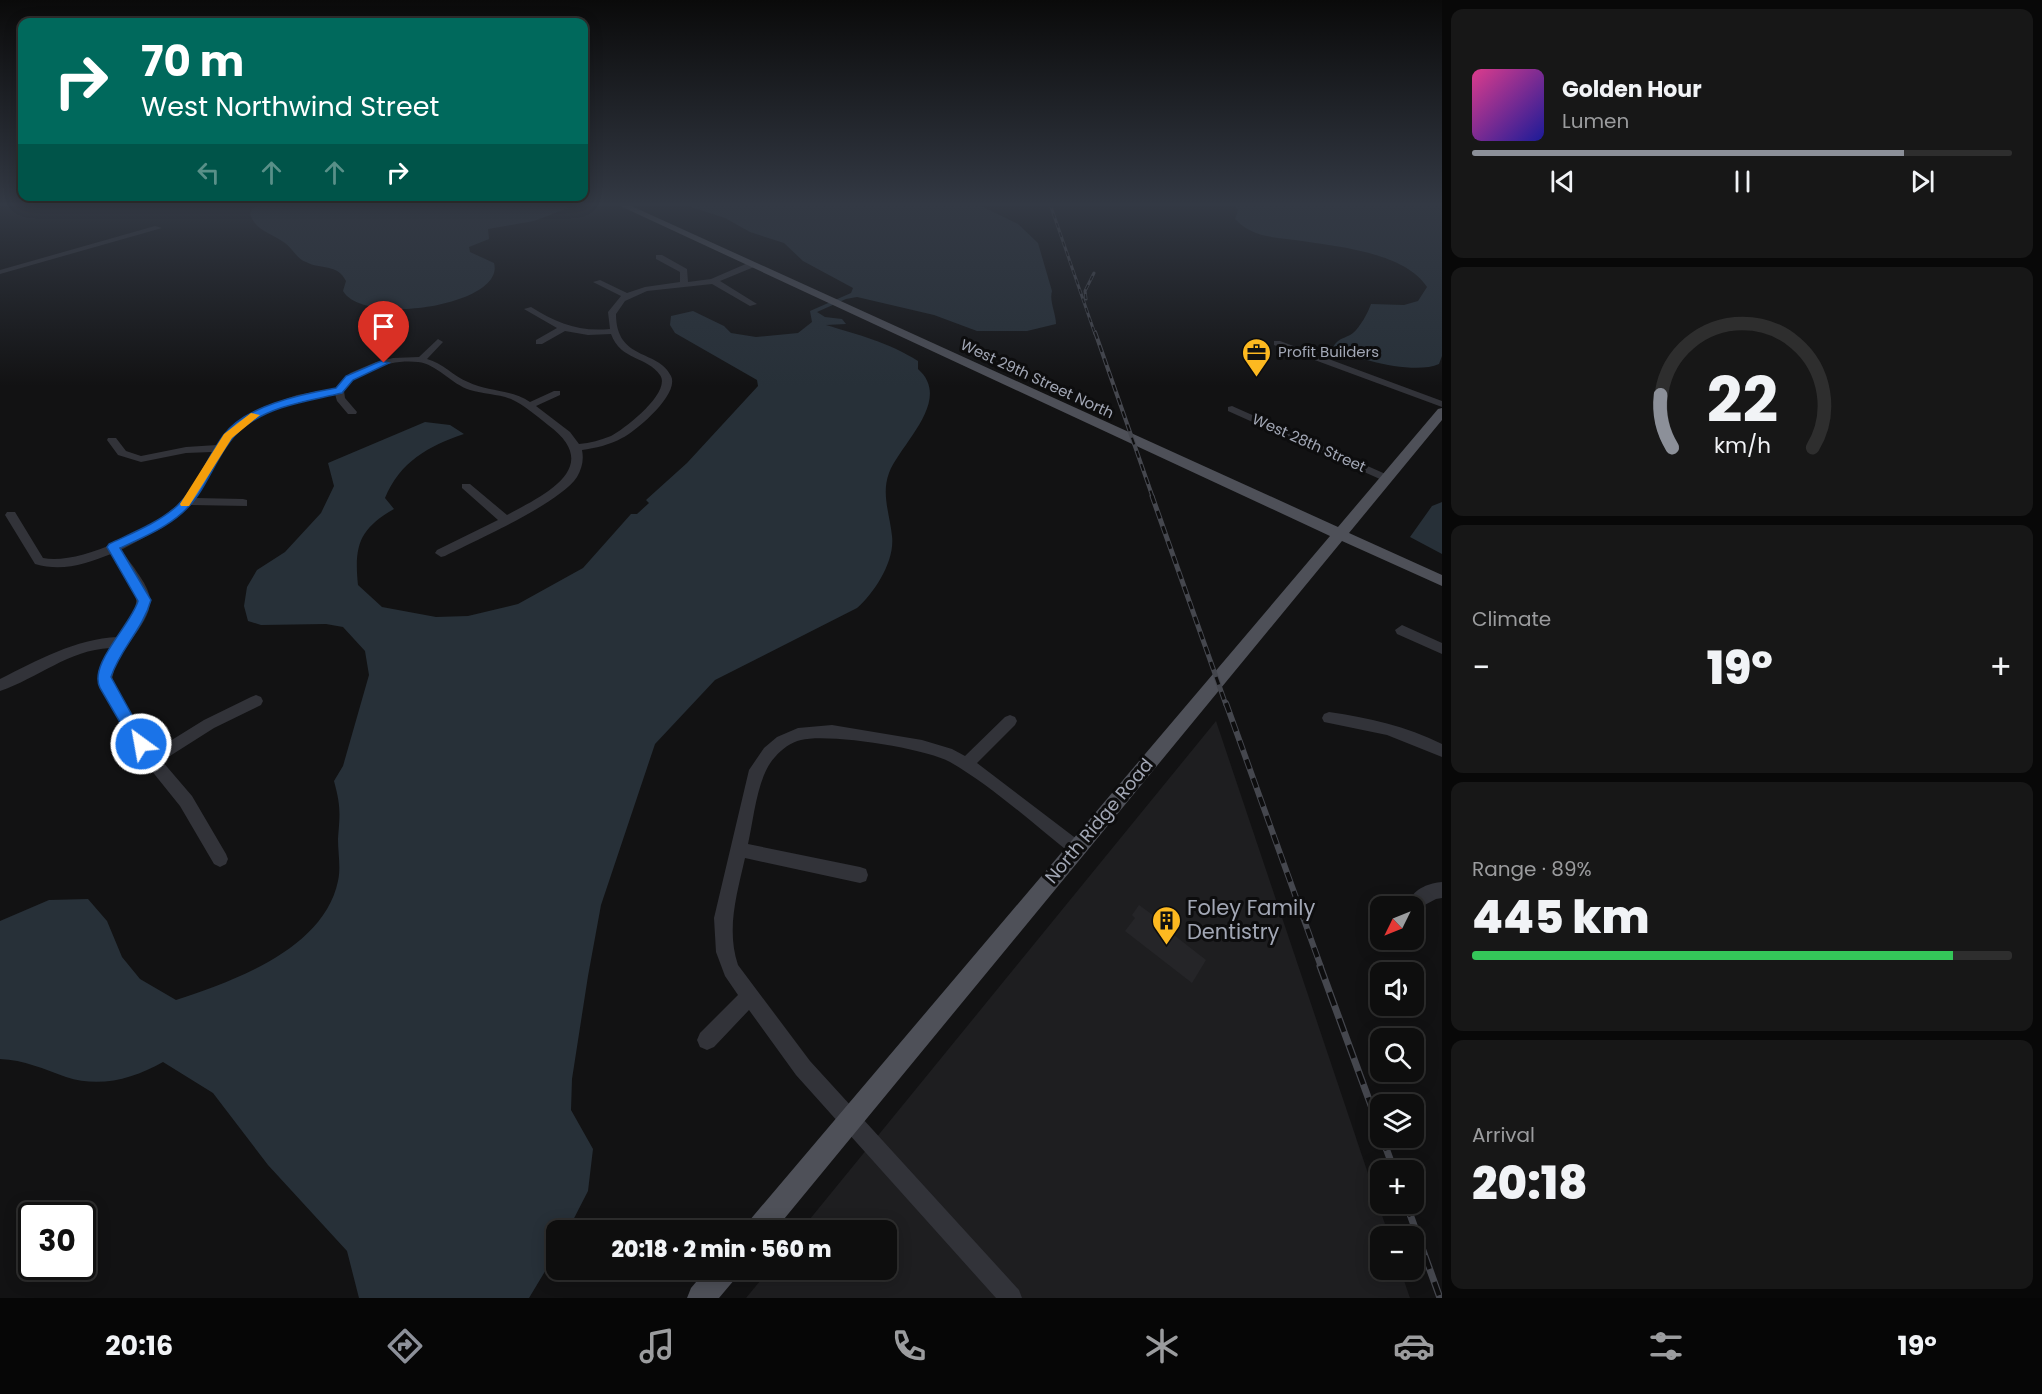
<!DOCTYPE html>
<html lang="en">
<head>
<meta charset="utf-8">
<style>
  body { margin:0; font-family:Poppins,sans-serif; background:#171717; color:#f1f3f6; height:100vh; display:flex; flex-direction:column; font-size:22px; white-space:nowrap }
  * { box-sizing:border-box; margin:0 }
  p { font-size:20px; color:#9b9c9e }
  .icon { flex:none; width:33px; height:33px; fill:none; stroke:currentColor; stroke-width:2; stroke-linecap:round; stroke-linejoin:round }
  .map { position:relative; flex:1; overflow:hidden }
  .details { display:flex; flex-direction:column; gap:9px; padding:9px; background:#080808; width:600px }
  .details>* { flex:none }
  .banner { position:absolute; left:18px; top:18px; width:570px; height:183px; border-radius:12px; box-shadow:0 3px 15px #0003,0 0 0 2px #2e2e2e; background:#00695c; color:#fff; overflow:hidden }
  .needle { width:39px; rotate:227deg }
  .tools { position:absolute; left:1370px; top:896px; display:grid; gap:12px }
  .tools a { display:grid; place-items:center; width:54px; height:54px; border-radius:12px; background:#0e0e0e; box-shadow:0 3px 15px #0003,0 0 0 2px #2e2e2e; font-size:30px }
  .speed { position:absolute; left:18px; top:1202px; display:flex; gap:12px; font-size:30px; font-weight:700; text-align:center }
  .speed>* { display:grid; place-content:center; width:78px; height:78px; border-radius:50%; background:#0e0e0e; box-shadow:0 3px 15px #0003,0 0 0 2px #2e2e2e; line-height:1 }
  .speed .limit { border:3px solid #111; border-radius:9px; background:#fff; color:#111 }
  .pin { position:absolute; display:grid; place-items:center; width:51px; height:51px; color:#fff; margin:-62px -26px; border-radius:50% 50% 50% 0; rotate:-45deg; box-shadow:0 0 6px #0007 }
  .pin .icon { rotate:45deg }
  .me { position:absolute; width:66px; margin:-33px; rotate:328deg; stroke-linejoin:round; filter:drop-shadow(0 0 4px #0008) }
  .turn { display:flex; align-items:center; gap:21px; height:126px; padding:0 24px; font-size:27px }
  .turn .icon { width:78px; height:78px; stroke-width:2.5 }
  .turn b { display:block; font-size:42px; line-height:51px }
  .lanes { display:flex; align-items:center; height:57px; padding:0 24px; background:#0003; justify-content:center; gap:30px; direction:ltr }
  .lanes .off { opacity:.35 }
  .big { font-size:45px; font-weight:800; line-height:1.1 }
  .details .card { flex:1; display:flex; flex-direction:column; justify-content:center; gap:9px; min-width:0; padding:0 21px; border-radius:12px; background:#171717 }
  .details .dial { align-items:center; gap:0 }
  .dial svg { height:156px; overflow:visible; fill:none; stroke:#2e2e2e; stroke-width:7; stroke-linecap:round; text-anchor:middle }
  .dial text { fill:#f1f3f6; stroke:none }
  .song { display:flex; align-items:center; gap:18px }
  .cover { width:72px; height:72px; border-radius:9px; background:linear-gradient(135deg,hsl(330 70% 55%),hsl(240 70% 35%)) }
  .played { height:6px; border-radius:3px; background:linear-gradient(90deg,#8c9099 80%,#2e2e2e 80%) }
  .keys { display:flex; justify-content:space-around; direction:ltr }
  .heat { display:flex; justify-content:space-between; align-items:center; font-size:33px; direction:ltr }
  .charge { height:9px; border-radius:4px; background:linear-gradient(90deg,#34c759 89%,#2e2e2e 0) }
  .trip { position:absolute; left:546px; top:1220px; width:351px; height:60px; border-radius:12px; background:#0e0e0e; box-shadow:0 3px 15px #0003,0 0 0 2px #2e2e2e; font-weight:800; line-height:60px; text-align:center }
  .tab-bar { display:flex; height:96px; justify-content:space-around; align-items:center; background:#060606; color:#9b9c9e }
  .tab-bar .icon { width:42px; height:42px }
  .tab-bar .current { color:#8c9099 }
  .tab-bar b { font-size:27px; color:#f1f3f6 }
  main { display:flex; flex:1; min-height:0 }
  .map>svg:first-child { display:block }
  .built { fill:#1e1e20 }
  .water { fill:#273038 }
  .building { fill:#252528 }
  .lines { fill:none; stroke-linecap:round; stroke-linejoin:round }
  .minor { fill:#323339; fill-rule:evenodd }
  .major { fill:#4e5058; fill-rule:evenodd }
  .rail-far4-casing { stroke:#45474e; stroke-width:3 }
  .rail-far3-casing { stroke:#45474e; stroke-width:4 }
  .rail-far2-casing { stroke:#45474e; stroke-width:5 }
  .rail-far1-casing { stroke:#45474e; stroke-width:6 }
  .rail-casing { stroke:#45474e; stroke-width:7 }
  .rail-far4 { stroke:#0d0d0e; stroke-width:1.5; stroke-dasharray:5; stroke-linecap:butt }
  .rail-far3 { stroke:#0d0d0e; stroke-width:2; stroke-dasharray:7; stroke-linecap:butt }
  .rail-far2 { stroke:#0d0d0e; stroke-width:3; stroke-dasharray:8; stroke-linecap:butt }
  .rail-far1 { stroke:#0d0d0e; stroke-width:4; stroke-dasharray:10; stroke-linecap:butt }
  .rail { stroke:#0d0d0e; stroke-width:4.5; stroke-dasharray:14; stroke-linecap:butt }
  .route { fill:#1a73e8; stroke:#114b97; stroke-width:1.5 }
  .slow { fill:#f59e0b }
  .labels { text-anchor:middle; stroke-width:6; stroke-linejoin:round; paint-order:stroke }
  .far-poi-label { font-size:15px; fill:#a2a7b5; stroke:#0d0d0e; text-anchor:start }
  .far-street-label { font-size:15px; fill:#a2a7b5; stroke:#0d0d0e }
  .street-label { font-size:18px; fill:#a2a7b5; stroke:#0d0d0e }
  .near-poi-label { font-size:21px; fill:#a2a7b5; stroke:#0d0d0e; text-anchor:start }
</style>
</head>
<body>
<main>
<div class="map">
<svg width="1442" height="1298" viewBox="0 0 1442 1298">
  <rect width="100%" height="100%" fill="#121213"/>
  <path class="built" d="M1216,721L1389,1236H1380V1269H1400L1410,1298H746L770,1269H886V1230H801Z"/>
  <path class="water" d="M262,204H564L568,208L534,221L488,229L489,239L469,247L470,252L494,263C506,305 364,327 343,291L346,281C337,263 321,270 306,262C297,259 292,248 285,243C272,233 256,232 250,214L252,209Z
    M682,204H977L1018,224L1038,243L1052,291C1049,301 1056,313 1056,324L1027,331H977L934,315L857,297L846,299L817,312L825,317L842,319L846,324L826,325C859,335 888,342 918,361V369C953,400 901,443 889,473C881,494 890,515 892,536C895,561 875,592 857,608L715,680L655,744L601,905L588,976L572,1079L571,1110L593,1149L588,1191L568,1230H556V1253L529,1298H359L347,1251L268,1165L213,1093L163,1062C133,1079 100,1088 66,1077C44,1069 24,1060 0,1059V921L49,900L88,899L107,921L122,957L140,979L176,1000C234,981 324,949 338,881C341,868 338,853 338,839C340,813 341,807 334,781L343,766L369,675L365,651L343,627L326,624L261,625L248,621L244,606L247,587L257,570L285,552L321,513L334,486L328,463L425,422L450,425L464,434C428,446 400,462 385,498L394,509C359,529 354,546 358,585L382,607L436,617L468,616L518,604L583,568L631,514H637L649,503L646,500L687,463L758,386L757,380L675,333L670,325L671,316L693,311L724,326L731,333L756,337L798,333L812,322L810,311L851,293L853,288L803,261L784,243L750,232L725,218Z
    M1232,204H1442V356L1439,364C1415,375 1356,360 1333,347C1339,337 1345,339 1353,333C1360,327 1368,313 1371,304L1404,305L1418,301L1427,287C1405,252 1334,246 1295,240C1272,237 1252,237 1235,219L1238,210Z
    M1442,502V554L1410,537L1432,506Z"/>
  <path class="building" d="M1139,905L1154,916L1152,918L1206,960L1192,983L1125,931L1135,918L1132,915Z"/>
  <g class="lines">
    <path class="minor" d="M155,226L162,228L0,274V270Z
      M656,255H662L687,269L688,282L711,279L748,263H754V267L720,281L757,304L750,306L712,284L647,291L625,301L616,314C616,361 658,349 671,376C680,394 636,431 622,438C610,445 595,448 582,450C584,460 582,468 577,477C559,504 476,540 445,556L441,557L435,553L437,550L498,520L462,488V484H470L507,515C544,495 605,467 548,425C537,416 524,405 511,399C498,394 483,394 470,390C451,384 437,364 418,362C393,359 358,369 344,391L345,398L357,412L356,414H348L337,401L335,394C295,399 251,411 227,445C216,462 208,481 196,498L243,499L247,500V506L191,505L162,528L121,550C129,561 146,582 149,594C157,623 113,648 112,683L154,751L204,720L251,697L256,695L261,697L263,701L261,705L214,728L162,761L192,796L226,854L228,859L226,864L220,867L214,864L180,806L147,765L98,684V672L110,648C69,650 38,678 0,691V679C38,660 75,639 118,637C149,597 136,592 111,554C86,564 62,572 35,564L5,515L7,512H15L43,558C80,566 158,527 183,499C195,485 203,467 212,452L186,453L141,462L118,455L107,440L108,438H116L126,451L141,456L186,447L217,445L237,422L260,408L297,395L336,388L350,373L376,362L393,358L419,357L438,339L443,342L427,359C443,363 453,376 468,382C488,392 511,389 530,402L554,391H560V395L536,406L570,432L579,444C590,443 601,440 611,436C625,429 672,392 660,375C647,356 621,361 611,334L588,335L565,331L542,344H536V340L557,328L524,309L531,307C557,323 578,332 610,329L608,312L621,296L593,282L600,280L627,293L645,287L680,282V272L656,259Z
      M1274,341H1280L1442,401V407L1274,345Z
      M1232,406L1390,476L1392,478L1386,481L1382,480L1228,411V407Z
      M1402,625L1442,643V654L1397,634L1395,630Z
      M1329,712C1369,718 1406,726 1442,744V757L1387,735L1324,722L1322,718L1324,714Z
      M1010,715L1015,717L1017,721L1015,725L977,763L1082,843L1084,848L1082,853L1076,856L1070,853C1031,822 993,787 950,762C925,748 828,733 801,740C791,742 782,749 775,757C757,776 754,818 748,844L860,867L866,869L868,875L866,881L860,883L745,858C737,894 726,929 738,965L810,1061L1019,1290L1022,1298H996L796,1075L749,1010L714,1047L707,1050L700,1047L697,1040L700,1033L738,995L725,976L716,952L714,918L749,770L764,748L777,737L798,728L832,725L922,740L952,749L965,756L1005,717Z
      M1442,882V898L1436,899L1419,908L1413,906L1410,900C1415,888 1430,883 1442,882Z"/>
    <path class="major" d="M616,204H627L1338,527L1438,409L1442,408V420L1349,533L1442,575V586L1342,541L775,1230H745L749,1221L1330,536Z
      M707,1269H739L735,1279L719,1298H687L691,1288Z"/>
    <defs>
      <path id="rail-far4" d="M1050,204L1095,334
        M1086,299L1085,291L1094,273"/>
      <path id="rail-far3" d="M1095,332L1153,498"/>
      <path id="rail-far2" d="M1152,496L1226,705"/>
      <path id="rail-far1" d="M1226,703L1321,967"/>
      <path id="rail" d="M1320,966L1380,1130
        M1382,1137L1394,1170
        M1406,1203L1440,1298"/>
    </defs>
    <use href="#rail-far4" class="rail-far4-casing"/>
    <use href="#rail-far3" class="rail-far3-casing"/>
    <use href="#rail-far2" class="rail-far2-casing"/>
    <use href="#rail-far1" class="rail-far1-casing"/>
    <use href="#rail" class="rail-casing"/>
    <use href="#rail-far4" class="rail-far4"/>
    <use href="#rail-far3" class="rail-far3"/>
    <use href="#rail-far2" class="rail-far2"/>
    <use href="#rail-far1" class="rail-far1"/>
    <use href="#rail" class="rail"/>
  </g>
  <linearGradient id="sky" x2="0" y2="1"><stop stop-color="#0a0a0a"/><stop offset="0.53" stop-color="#333944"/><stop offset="1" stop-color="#333944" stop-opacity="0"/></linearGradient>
  <rect width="1442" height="386" fill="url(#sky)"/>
  <path class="route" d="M381,361L389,363L353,380L342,393C309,401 272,405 244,427C223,443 213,473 198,495C180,522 149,535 120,548L151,600C143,629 120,649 111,677L148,744L146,748H135L100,688C88,664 131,625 138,601L107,547L109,544C132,533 158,523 177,506C197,487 207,458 223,436C244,406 302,394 336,388L346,376Z"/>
  <path class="slow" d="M251,413L260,415L232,438L189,506H181L180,504L224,434Z"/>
  <defs>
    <symbol id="office-pin" viewBox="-11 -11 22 30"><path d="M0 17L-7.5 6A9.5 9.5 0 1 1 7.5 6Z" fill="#fdb920" stroke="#0d0d0e"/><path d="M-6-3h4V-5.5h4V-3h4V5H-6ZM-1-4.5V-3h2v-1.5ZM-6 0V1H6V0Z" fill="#111"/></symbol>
    <symbol id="building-pin" viewBox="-11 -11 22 30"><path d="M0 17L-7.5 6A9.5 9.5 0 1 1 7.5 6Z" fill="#fdb920" stroke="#0d0d0e"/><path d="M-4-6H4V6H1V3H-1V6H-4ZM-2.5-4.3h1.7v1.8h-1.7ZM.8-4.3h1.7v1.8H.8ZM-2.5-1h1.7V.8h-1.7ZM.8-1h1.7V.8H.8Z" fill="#111"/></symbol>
  </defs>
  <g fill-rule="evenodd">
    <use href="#office-pin" x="1240" y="336" width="33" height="45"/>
    <use href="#building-pin" x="1150" y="904" width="33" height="45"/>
  </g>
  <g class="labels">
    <g class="far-poi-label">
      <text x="1278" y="357">Profit Builders</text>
    </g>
    <g class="far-street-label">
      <text transform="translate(1037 379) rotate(25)" y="5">West 29th Street North</text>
      <text transform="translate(1309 443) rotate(24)" y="5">West 28th Street</text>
    </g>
    <g class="street-label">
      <text transform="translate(1099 821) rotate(-50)" y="6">North Ridge Road</text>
    </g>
    <g class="near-poi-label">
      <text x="1187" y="915">Foley Family<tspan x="1187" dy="24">Dentistry</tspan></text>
    </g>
  </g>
</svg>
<div class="tools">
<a><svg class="needle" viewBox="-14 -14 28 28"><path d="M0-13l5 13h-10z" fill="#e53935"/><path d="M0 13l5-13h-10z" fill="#9b9c9e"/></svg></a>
<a><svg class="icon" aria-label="sound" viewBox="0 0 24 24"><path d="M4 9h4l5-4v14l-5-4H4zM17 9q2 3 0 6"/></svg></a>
<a><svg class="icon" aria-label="search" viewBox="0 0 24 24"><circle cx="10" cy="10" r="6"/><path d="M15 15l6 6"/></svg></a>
<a><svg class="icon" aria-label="layers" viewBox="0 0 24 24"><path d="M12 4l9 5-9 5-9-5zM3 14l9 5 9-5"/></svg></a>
<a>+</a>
<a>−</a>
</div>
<div class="speed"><div class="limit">30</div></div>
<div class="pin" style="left:384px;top:363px;background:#d93025"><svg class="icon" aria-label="arrive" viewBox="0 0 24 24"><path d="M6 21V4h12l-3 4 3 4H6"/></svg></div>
<svg class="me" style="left:141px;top:744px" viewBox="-20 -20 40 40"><circle r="17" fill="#1a73e8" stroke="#fff" stroke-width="3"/><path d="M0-11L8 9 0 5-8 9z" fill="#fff"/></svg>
<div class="trip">20:18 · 2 min · 560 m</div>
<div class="banner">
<div class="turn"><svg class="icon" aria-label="right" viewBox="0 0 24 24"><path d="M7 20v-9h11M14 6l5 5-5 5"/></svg><div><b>70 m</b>West Northwind Street</div></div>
<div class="lanes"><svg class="icon off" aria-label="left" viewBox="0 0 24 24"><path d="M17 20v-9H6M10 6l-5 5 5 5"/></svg><svg class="icon off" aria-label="ahead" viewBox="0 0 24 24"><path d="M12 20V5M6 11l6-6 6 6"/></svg><svg class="icon off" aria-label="ahead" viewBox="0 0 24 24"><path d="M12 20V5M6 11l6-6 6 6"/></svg><svg class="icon" aria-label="right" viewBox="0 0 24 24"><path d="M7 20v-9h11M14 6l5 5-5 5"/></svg></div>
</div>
</div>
<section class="details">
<div class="card">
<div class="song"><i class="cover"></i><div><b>Golden Hour</b><p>Lumen</p></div></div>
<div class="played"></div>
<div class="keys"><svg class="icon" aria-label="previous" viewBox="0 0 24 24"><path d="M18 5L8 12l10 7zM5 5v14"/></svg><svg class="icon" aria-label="pause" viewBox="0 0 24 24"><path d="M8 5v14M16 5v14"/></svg><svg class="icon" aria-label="next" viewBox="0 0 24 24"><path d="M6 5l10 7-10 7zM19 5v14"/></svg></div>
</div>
<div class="card dial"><svg viewBox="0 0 100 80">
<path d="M14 69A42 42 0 1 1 86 69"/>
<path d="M14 69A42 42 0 0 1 8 42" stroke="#8c9099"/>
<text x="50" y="56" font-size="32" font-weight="700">22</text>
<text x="50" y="72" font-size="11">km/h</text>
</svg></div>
<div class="card"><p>Climate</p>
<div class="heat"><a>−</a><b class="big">19°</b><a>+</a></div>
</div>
<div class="card"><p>Range · 89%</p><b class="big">445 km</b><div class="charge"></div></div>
<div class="card"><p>Arrival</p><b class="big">20:18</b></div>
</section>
</main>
<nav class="tab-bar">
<b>20:16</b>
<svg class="icon current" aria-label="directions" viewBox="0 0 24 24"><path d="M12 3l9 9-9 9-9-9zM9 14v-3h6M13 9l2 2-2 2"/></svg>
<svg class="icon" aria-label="music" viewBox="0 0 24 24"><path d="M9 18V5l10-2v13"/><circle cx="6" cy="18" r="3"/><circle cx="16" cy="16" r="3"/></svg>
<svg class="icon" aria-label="phone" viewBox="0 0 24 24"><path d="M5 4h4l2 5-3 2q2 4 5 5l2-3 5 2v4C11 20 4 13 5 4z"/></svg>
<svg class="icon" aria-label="climate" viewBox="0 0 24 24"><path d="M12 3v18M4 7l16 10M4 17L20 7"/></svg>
<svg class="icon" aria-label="car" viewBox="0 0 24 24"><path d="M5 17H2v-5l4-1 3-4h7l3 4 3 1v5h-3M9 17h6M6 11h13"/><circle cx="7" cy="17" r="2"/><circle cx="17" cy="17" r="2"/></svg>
<svg class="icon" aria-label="filters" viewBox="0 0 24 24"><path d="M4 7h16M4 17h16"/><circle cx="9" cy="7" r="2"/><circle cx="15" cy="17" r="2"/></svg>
<b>19°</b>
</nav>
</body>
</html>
